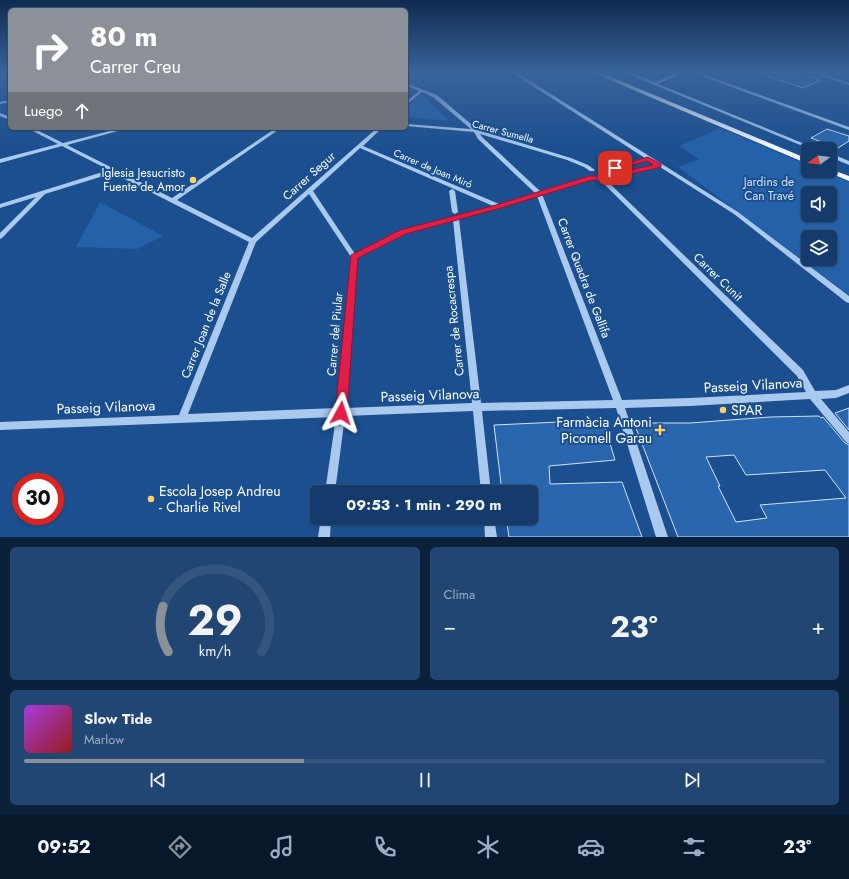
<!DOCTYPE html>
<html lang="es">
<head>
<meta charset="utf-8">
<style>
  body { margin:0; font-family:Jost,sans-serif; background:#214673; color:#f1f3f6; height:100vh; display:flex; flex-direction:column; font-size:15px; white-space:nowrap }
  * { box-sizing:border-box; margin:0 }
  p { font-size:13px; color:#9dadc1 }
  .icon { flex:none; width:22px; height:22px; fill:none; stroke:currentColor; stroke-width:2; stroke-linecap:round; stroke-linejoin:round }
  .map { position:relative; height:537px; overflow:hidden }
  .sheet { display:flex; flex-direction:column; gap:10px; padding:10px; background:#0b203b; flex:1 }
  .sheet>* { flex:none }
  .top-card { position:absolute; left:8px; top:8px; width:400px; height:122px; border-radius:6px; box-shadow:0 1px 3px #0004,0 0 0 1px #33557e; background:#8c9099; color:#fff; overflow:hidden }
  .needle { width:26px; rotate:255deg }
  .tools { position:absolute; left:801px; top:142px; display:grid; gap:8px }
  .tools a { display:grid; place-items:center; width:36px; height:36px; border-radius:6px; background:#143b6b; box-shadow:0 1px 3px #0004,0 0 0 1px #33557e; font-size:20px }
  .speed { position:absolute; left:12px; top:473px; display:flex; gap:8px; font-size:20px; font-weight:700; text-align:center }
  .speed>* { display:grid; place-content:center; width:52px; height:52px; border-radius:50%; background:#143b6b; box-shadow:0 1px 3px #0004,0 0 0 1px #33557e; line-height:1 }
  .speed .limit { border:6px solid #d22; background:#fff; color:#111 }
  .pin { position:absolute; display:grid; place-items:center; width:34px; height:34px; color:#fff; margin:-17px; border-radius:8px; box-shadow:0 2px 6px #0006 }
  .me { position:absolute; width:44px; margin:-22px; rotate:5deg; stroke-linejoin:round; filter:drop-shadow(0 0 3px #0008) }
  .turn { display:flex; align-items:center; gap:14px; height:84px; padding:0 16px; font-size:18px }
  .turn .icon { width:52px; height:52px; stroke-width:2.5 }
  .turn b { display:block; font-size:28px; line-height:34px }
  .then { display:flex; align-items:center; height:38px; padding:0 16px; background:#0003; gap:8px; font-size:15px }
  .big { font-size:30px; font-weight:700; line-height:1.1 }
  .sheet .tile { flex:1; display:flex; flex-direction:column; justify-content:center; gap:6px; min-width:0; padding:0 14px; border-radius:6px; background:#214673 }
  .sheet .dial { align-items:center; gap:0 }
  .dial svg { height:104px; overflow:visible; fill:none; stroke:#33557e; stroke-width:7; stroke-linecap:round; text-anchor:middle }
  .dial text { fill:#f1f3f6; stroke:none }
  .song { display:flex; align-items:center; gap:12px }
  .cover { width:48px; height:48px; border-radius:6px; background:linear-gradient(135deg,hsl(280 70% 55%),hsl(0 70% 35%)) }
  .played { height:4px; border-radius:2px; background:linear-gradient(90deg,#8c9099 35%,#33557e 35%) }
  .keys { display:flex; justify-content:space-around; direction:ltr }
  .heat { display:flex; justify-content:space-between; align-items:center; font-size:22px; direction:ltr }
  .sheet .tiles { flex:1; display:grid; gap:10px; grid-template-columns:1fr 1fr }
  .tile:last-child { grid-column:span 2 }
  .trip { position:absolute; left:310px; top:485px; width:228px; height:40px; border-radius:6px; background:#143b6b; box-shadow:0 1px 3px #0004,0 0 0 1px #33557e; font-weight:700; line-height:40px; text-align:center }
  .tab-bar { display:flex; height:64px; justify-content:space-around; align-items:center; background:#08182b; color:#9dadc1 }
  .tab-bar .icon { width:28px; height:28px }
  .tab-bar .on { color:#8c9099 }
  .tab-bar b { font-size:18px; color:#f1f3f6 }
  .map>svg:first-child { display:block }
  .green { fill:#2461a8; fill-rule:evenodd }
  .building { fill:#2a66ad; stroke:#cfe3fa; fill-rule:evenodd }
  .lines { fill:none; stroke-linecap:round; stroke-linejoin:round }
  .minor { fill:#a9c9ee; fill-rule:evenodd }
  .major { fill:#f0f6ff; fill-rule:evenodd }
  .route { fill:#e11d48; stroke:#92132f }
  .poi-dot { fill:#ffd166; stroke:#1b4f8f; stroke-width:1.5 }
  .labels { text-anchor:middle; stroke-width:4; stroke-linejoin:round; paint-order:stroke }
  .far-street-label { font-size:10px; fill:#fff; stroke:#1b4f8f }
  .poi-label { font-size:12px; fill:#fff; stroke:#1b4f8f; text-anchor:end }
  .street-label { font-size:12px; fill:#fff; stroke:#1b4f8f }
  .park-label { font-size:12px; fill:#cfe3fa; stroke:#1b4f8f }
  .near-street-label { font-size:14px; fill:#fff; stroke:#1b4f8f }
  .near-poi-label { font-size:14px; fill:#fff; stroke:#1b4f8f; text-anchor:start }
</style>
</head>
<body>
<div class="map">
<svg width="849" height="537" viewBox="0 0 849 537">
  <rect width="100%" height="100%" fill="#1b4f8f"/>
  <path class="green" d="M421,94L449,121L409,117L406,114V108Z
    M720,128L808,165V171H822L849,182V295L678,167L699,159L679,146ZM808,193H830V215H808ZM808,237H830V259H808Z
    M100,202L163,236L137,249L76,247Z"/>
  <path class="building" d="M764,72H797L821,80L803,88L764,75Z
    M827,129L849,136V141L838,148L811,138Z
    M849,408V430L835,413Z
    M819,416L821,418L823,417L845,443L849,445V537H678L634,423H690L770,417ZM734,455L746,475L825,470L846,498L760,505L767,518L736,522L718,486H720L706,457Z
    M603,420L615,460L549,466L550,484L622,482L642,537H509L506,518H531V492H502L494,425Z"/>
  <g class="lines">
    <path class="minor" d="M511,72H516L738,212L849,296V303L846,302L734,214L660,167L616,178L605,179L803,370L815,391L836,390L849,385V393L836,398L821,399L849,432V444L846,442L810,399L690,406L625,408L668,537H656L616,408L482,411L491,492H481L473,411L345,416L335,492H325L336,417L0,430V422L179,415L249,242L113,173L45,194L2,238L0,239V233L36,197L0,208V204L109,170L62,146L0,163V159L58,144L27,128H33L63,143L121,128H129L67,145L172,198L276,128H281L177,200L252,238L377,128H382L363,146L499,204L535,193L478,139L474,132L406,126V124L471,129L433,97L422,92L406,105V102L419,91L406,85V83L437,95L478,130L571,158L588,165L595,170L594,171H590L584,167L567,160L480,134L482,137L540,191L590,176H594L595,177L542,194L622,400L690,398L806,392L797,376L599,179L605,175L616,174L656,165L649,160L601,173L599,172V170L645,158ZM360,148L493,206L401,231L355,254L313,191ZM309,194L351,257L337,408L188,414L256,242ZM537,196L613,400L481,403L459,219ZM453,220L472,403L346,408L357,258L405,233Z
      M630,72L654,82L679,72H686L658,84L817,149H810L623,72Z
      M690,72H697L849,127V130Z
      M810,72H817L849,83V85Z
      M10,100V102L0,104V102Z
      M0,113L10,117V120L0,116Z
      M830,153L849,161V165L830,157Z
      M452,189L455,191L458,212L455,214L452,212L449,191Z
      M321,518H331L330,537H318Z
      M484,518H494L497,537H485Z"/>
    <path class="major" d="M591,72H599L808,159V164Z
      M830,169L849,176V181L825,171H830Z"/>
  </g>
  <linearGradient id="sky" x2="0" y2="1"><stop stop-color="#0f2b4f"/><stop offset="0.49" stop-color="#39639b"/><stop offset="1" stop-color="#39639b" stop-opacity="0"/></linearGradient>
  <rect width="849" height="148" fill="url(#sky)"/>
  <path class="route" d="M648,157L661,164V167L602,181L592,180L501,208L406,234L358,258L347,413L345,416L341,418L337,416L335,413L351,255L400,230L496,205L589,176H600L653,165L647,161L615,170L611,168Z"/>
  <g class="poi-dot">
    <circle cx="193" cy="180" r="4"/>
    <circle cx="723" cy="410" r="4"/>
    <path d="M658 424h4v4h4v4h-4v4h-4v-4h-4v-4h4z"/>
    <circle cx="151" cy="499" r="4"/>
  </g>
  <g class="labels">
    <g class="far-street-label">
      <text transform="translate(503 131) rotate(15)" y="4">Carrer Sumella</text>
      <text transform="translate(433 168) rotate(23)" y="4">Carrer de Joan Miró</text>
    </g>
    <g class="poi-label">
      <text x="185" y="177">Iglesia Jesucristo<tspan x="185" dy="14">Fuente de Amor</tspan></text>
    </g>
    <g class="street-label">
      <text transform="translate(309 176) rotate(-42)" y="4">Carrer Segur</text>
      <text transform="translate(718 277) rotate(44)" y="4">Carrer Cunit</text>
      <text transform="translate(584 278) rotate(69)" y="4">Carrer Quadra de Gallifa</text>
      <text transform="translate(454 321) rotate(-96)" y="4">Carrer de Rocacrespa</text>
      <text transform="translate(206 325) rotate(-68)" y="4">Carrer Joan de la Salle</text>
      <text transform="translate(335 334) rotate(-85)" y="4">Carrer del Piular</text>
    </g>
    <g class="park-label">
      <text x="769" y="186">Jardins de<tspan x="769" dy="14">Can Travé</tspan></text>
    </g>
    <g class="near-street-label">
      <text transform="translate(753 385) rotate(-3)" y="5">Passeig Vilanova</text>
      <text transform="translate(430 395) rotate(-2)" y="5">Passeig Vilanova</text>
      <text transform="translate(106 407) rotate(-2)" y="5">Passeig Vilanova</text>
    </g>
    <g class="near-poi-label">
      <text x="731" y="415">SPAR</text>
      <text x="652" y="427" text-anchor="end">Farmàcia Antoni<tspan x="652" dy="16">Picomell Garau</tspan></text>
      <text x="159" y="496">Escola Josep Andreu<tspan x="159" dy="16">- Charlie Rivel</tspan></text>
    </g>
  </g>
</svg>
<div class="tools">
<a><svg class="needle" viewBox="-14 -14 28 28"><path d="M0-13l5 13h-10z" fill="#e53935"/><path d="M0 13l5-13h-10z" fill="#9dadc1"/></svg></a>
<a><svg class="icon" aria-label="sound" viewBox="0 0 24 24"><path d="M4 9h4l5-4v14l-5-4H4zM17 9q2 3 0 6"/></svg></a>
<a><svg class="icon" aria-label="layers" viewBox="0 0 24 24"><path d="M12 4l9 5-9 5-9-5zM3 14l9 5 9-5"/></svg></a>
</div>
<div class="speed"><div class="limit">30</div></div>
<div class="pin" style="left:615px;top:168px;background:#d93025"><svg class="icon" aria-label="arrive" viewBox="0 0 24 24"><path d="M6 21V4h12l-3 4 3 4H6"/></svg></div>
<svg class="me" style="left:341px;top:413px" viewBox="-20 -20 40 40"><path d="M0-17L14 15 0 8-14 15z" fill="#e11d48" stroke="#fff" stroke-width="4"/></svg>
<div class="trip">09:53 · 1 min · 290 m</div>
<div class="top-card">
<div class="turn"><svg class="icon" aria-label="right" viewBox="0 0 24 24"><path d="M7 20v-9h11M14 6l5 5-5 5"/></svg><div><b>80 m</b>Carrer Creu</div></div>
<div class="then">Luego<svg class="icon" aria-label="ahead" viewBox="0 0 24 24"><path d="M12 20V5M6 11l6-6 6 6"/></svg></div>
</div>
</div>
<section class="sheet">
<div class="tiles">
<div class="tile dial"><svg viewBox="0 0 100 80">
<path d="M14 69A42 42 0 1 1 86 69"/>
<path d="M14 69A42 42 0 0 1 10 34" stroke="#8c9099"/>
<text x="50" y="56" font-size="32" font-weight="700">29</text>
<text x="50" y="72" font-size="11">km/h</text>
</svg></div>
<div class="tile"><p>Clima</p>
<div class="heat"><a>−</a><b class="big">23°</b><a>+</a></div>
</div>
<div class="tile">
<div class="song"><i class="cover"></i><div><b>Slow Tide</b><p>Marlow</p></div></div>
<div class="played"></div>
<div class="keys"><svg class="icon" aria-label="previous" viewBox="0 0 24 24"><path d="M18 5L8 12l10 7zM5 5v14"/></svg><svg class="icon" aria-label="pause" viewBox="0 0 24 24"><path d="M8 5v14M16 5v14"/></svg><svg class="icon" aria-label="next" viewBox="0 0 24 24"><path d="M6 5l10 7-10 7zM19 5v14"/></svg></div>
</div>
</div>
</section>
<nav class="tab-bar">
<b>09:52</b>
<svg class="icon on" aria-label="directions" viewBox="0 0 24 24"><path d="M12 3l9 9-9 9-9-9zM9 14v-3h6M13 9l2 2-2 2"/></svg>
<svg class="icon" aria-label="music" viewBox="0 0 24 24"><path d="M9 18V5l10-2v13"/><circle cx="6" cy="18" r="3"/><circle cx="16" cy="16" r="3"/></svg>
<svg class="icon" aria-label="phone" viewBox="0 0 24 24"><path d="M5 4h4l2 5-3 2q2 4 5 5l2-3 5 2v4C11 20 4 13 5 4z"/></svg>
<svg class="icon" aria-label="climate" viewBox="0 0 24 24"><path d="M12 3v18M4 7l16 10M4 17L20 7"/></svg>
<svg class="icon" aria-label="car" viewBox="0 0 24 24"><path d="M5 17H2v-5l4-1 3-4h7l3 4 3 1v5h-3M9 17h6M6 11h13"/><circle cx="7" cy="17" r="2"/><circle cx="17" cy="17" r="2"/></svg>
<svg class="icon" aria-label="filters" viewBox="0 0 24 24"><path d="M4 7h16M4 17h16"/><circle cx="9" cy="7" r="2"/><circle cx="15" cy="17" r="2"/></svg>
<b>23°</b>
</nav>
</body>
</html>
